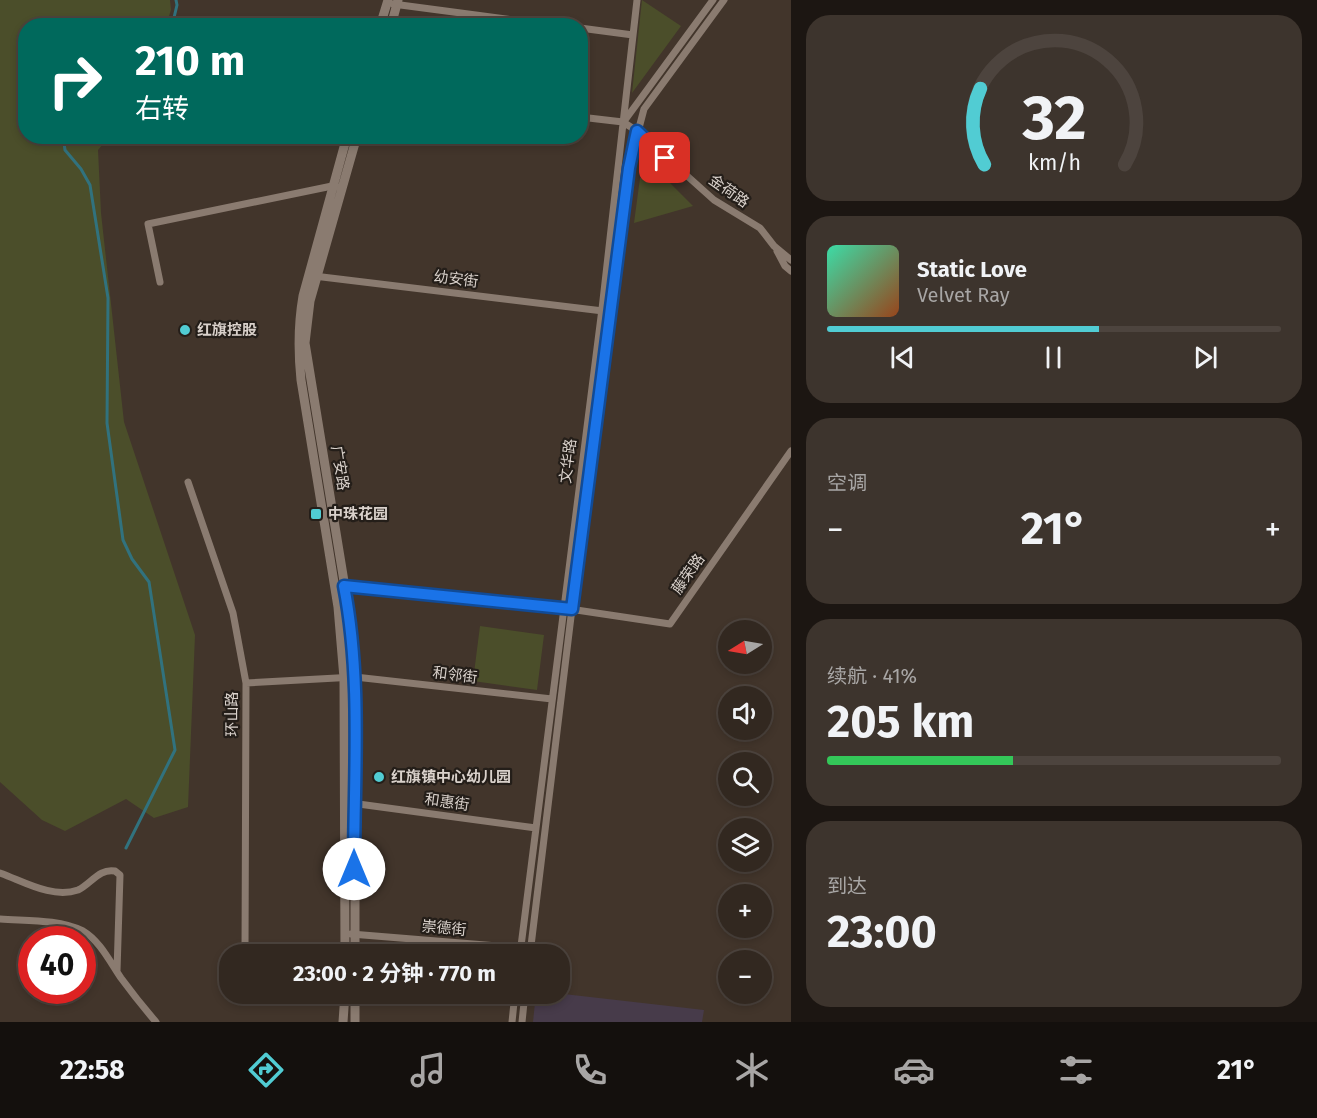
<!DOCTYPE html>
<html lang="zh">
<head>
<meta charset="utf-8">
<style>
  body { margin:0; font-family:"Fira Sans","Noto Sans SC",sans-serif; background:#3d342d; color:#f1f3f6; height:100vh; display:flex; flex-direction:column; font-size:22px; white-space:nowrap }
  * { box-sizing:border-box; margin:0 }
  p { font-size:20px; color:#a8a6a5 }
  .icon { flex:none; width:33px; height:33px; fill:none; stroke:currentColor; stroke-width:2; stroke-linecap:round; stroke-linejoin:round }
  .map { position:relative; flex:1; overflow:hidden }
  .details { display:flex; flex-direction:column; gap:15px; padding:15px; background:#1c1612; width:526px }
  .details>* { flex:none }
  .top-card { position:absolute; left:18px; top:18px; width:570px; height:126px; border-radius:24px; box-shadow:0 3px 9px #0003,0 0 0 2px #4d443e; background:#00695c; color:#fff; overflow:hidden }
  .needle { width:39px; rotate:259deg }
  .fabs { position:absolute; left:718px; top:620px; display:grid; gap:12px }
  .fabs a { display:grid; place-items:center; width:54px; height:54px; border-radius:50%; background:#322820; box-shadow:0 3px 9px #0003,0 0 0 2px #4d443e; font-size:30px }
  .speed { position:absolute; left:18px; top:926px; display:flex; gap:12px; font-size:30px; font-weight:700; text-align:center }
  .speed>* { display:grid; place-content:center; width:78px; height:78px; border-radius:50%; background:#322820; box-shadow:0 3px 9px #0003,0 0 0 2px #4d443e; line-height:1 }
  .speed .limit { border:9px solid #d22; background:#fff; color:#111 }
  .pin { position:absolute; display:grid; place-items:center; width:51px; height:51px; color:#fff; margin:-26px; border-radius:12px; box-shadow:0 3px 9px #0006 }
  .me { position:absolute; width:66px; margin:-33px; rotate:0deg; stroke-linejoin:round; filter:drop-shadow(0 0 4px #0008) }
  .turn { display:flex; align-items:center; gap:21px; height:126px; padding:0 18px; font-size:27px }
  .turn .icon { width:78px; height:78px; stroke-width:2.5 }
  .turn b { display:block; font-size:42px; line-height:51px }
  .big { font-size:45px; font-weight:700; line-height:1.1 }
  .details .card { flex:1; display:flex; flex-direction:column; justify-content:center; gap:9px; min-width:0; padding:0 21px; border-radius:24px; background:#3d342d }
  .details .dial { align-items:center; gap:0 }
  .dial svg { height:156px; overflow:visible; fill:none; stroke:#4d443e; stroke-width:7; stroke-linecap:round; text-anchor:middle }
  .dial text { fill:#f1f3f6; stroke:none }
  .song { display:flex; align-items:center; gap:18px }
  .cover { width:72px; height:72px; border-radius:9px; background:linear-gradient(135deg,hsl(160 70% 55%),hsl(20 70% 35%)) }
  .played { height:6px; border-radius:3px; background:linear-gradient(90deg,#51ccd3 60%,#4d443e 60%) }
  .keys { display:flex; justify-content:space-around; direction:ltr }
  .heat { display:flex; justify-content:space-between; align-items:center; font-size:33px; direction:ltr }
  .charge { height:9px; border-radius:4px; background:linear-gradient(90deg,#34c759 41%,#4d443e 0) }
  .trip { position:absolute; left:219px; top:944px; width:351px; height:60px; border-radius:24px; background:#322820; box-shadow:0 3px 9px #0003,0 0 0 2px #4d443e; font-weight:700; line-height:60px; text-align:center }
  .tab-bar { display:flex; height:96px; justify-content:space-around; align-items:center; background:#14100d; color:#a8a6a5 }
  .tab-bar .icon { width:42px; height:42px }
  .tab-bar .active { color:#51ccd3 }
  .tab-bar b { font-size:27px; color:#f1f3f6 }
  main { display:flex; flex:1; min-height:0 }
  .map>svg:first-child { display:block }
  .commercial { fill:#473b4a }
  .green { fill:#4b4e2a }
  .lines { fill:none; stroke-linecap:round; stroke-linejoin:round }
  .stream { stroke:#31727e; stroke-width:3 }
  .minor { stroke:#8a7b70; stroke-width:7 }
  .tertiary { stroke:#8a7b70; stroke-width:9 }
  .route-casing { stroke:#114b97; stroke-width:15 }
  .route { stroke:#1a73e8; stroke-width:10 }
  .poi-dot { fill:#51ccd3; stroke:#241e19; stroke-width:2 }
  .labels { text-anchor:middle; stroke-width:4.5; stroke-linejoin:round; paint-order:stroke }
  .street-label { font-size:15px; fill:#d9d1cb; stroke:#241e19 }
  .poi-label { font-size:15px; font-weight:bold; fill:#d9d1cb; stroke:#241e19; text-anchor:start }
</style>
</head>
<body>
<main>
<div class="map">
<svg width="791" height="1022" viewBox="0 0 791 1022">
  <rect width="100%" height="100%" fill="#42352b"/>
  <path class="commercial" d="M536,993H555L704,1010L702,1022H533Z"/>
  <path class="green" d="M0,0H170L171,10L166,25L26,26V136L109,137L98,150L101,213L124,422L195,635L188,807L154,818L126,799L65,831L42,820L0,782Z
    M642,0L681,26L632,93Z
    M660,173L693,206L634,223L640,178Z
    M480,626L544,635L537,690L473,681Z"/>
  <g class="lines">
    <path class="stream" d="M172,26L177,5L176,0
      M63,136L65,150L81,169L90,185L108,298L107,423L123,540L132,559L149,582L175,750L126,848"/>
    <path class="minor" d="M393,4L559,26
      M580,28L633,35
      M580,117L623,122L637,131L714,200L760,228L774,246L791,260
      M625,120L713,0
      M777,251L785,266L791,271
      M314,276L603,311
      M160,282L148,224L332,186L337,187
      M188,482L233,613L246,683L245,954
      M340,586L369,587L563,608L670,624L791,451
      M246,683L355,677L552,699
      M351,803L536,828
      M0,873C23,881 52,899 78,890C91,884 99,868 115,871L120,875L117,971
      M0,919C27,921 58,919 83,931C100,941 110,962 121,978C132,993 144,1008 156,1022
      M351,934L523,948
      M520,954L602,309L637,0
      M530,954L574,592L630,162L644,109L724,0
      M512,1022L515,993
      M522,1022L525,993"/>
    <path class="tertiary" d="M380,26L388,0
      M391,26L398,0
      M345,954L344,678L338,607L301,380C298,351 298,325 303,296L347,136
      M355,954V677L349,612L305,343L310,301L357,136
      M355,993V1022
      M343,1022L345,993"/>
  </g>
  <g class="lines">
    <defs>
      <path id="route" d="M354,869C354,775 362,679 344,586L572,609L629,168L637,131L665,158"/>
    </defs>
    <use href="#route" class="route-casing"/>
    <use href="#route" class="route"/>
  </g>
  <g class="poi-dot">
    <circle cx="185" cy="330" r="6"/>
    <rect x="310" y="508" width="12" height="12" rx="3"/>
    <circle cx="379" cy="777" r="6"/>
  </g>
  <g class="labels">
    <g class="street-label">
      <text transform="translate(729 191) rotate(35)" y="5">金荷路</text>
      <text transform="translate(456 279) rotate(7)" y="5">幼安街</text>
      <text transform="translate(568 461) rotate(-83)" y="5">文华路</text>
      <text transform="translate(340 468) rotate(81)" y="5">广安路</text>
      <text transform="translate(688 574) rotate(-55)" y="5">藤荣路</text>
      <text transform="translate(455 675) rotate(7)" y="5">和邻街</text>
      <text transform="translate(232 714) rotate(-90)" y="5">环山路</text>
      <text transform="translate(447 802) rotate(8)" y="5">和惠街</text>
      <text transform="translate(444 928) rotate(5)" y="5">崇德街</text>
    </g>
    <g class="poi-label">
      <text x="197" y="335">红旗控股</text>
      <text x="328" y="519">中珠花园</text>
      <text x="391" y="782">红旗镇中心幼儿园</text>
    </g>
  </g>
</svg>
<div class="fabs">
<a><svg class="needle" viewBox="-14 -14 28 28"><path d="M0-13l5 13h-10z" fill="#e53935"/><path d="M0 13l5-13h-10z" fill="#a8a6a5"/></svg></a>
<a><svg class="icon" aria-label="sound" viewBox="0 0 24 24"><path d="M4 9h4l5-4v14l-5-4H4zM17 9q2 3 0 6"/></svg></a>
<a><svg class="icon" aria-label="search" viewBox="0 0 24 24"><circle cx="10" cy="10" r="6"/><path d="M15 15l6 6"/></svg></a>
<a><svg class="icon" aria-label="layers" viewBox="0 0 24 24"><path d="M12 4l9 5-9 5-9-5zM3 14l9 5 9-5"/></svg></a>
<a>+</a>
<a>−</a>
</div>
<div class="speed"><div class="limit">40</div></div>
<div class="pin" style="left:665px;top:158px;background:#d93025"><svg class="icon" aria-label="arrive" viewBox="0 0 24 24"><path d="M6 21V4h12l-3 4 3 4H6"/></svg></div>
<svg class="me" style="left:354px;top:869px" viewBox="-20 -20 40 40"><circle r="19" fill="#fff"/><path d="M0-13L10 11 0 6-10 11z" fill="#1a73e8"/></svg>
<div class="trip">23:00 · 2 分钟 · 770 m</div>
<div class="top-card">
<div class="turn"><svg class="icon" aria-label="right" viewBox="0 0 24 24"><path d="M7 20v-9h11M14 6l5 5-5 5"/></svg><div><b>210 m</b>右转</div></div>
</div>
</div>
<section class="details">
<div class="card dial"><svg viewBox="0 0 100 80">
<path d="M14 69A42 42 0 1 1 86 69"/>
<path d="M14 69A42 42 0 0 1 12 30" stroke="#51ccd3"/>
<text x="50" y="56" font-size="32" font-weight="700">32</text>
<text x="50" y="72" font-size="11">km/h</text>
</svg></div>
<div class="card">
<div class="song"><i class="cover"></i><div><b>Static Love</b><p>Velvet Ray</p></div></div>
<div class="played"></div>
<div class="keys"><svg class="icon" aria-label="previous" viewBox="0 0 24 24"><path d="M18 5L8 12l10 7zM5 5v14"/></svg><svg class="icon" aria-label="pause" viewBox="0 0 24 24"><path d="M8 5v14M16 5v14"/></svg><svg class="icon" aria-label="next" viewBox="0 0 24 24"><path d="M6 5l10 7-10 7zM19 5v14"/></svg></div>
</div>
<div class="card"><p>空调</p>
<div class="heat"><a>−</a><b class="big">21°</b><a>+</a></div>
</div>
<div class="card"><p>续航 · 41%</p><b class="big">205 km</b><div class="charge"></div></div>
<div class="card"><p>到达</p><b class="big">23:00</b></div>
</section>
</main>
<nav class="tab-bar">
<b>22:58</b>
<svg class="icon active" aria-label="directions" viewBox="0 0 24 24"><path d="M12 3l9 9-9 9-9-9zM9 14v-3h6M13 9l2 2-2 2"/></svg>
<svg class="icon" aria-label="music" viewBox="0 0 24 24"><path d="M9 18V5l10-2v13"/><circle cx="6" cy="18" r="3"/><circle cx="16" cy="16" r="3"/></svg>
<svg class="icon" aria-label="phone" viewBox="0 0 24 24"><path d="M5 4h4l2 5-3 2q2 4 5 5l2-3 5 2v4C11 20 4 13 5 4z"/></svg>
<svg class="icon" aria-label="climate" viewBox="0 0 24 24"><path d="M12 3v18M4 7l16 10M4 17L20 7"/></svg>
<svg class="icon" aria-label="car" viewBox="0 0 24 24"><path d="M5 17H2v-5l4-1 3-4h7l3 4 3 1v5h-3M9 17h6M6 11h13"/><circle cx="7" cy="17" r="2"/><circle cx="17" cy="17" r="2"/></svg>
<svg class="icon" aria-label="filters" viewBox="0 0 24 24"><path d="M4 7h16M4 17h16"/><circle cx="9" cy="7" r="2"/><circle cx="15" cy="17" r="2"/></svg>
<b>21°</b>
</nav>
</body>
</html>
